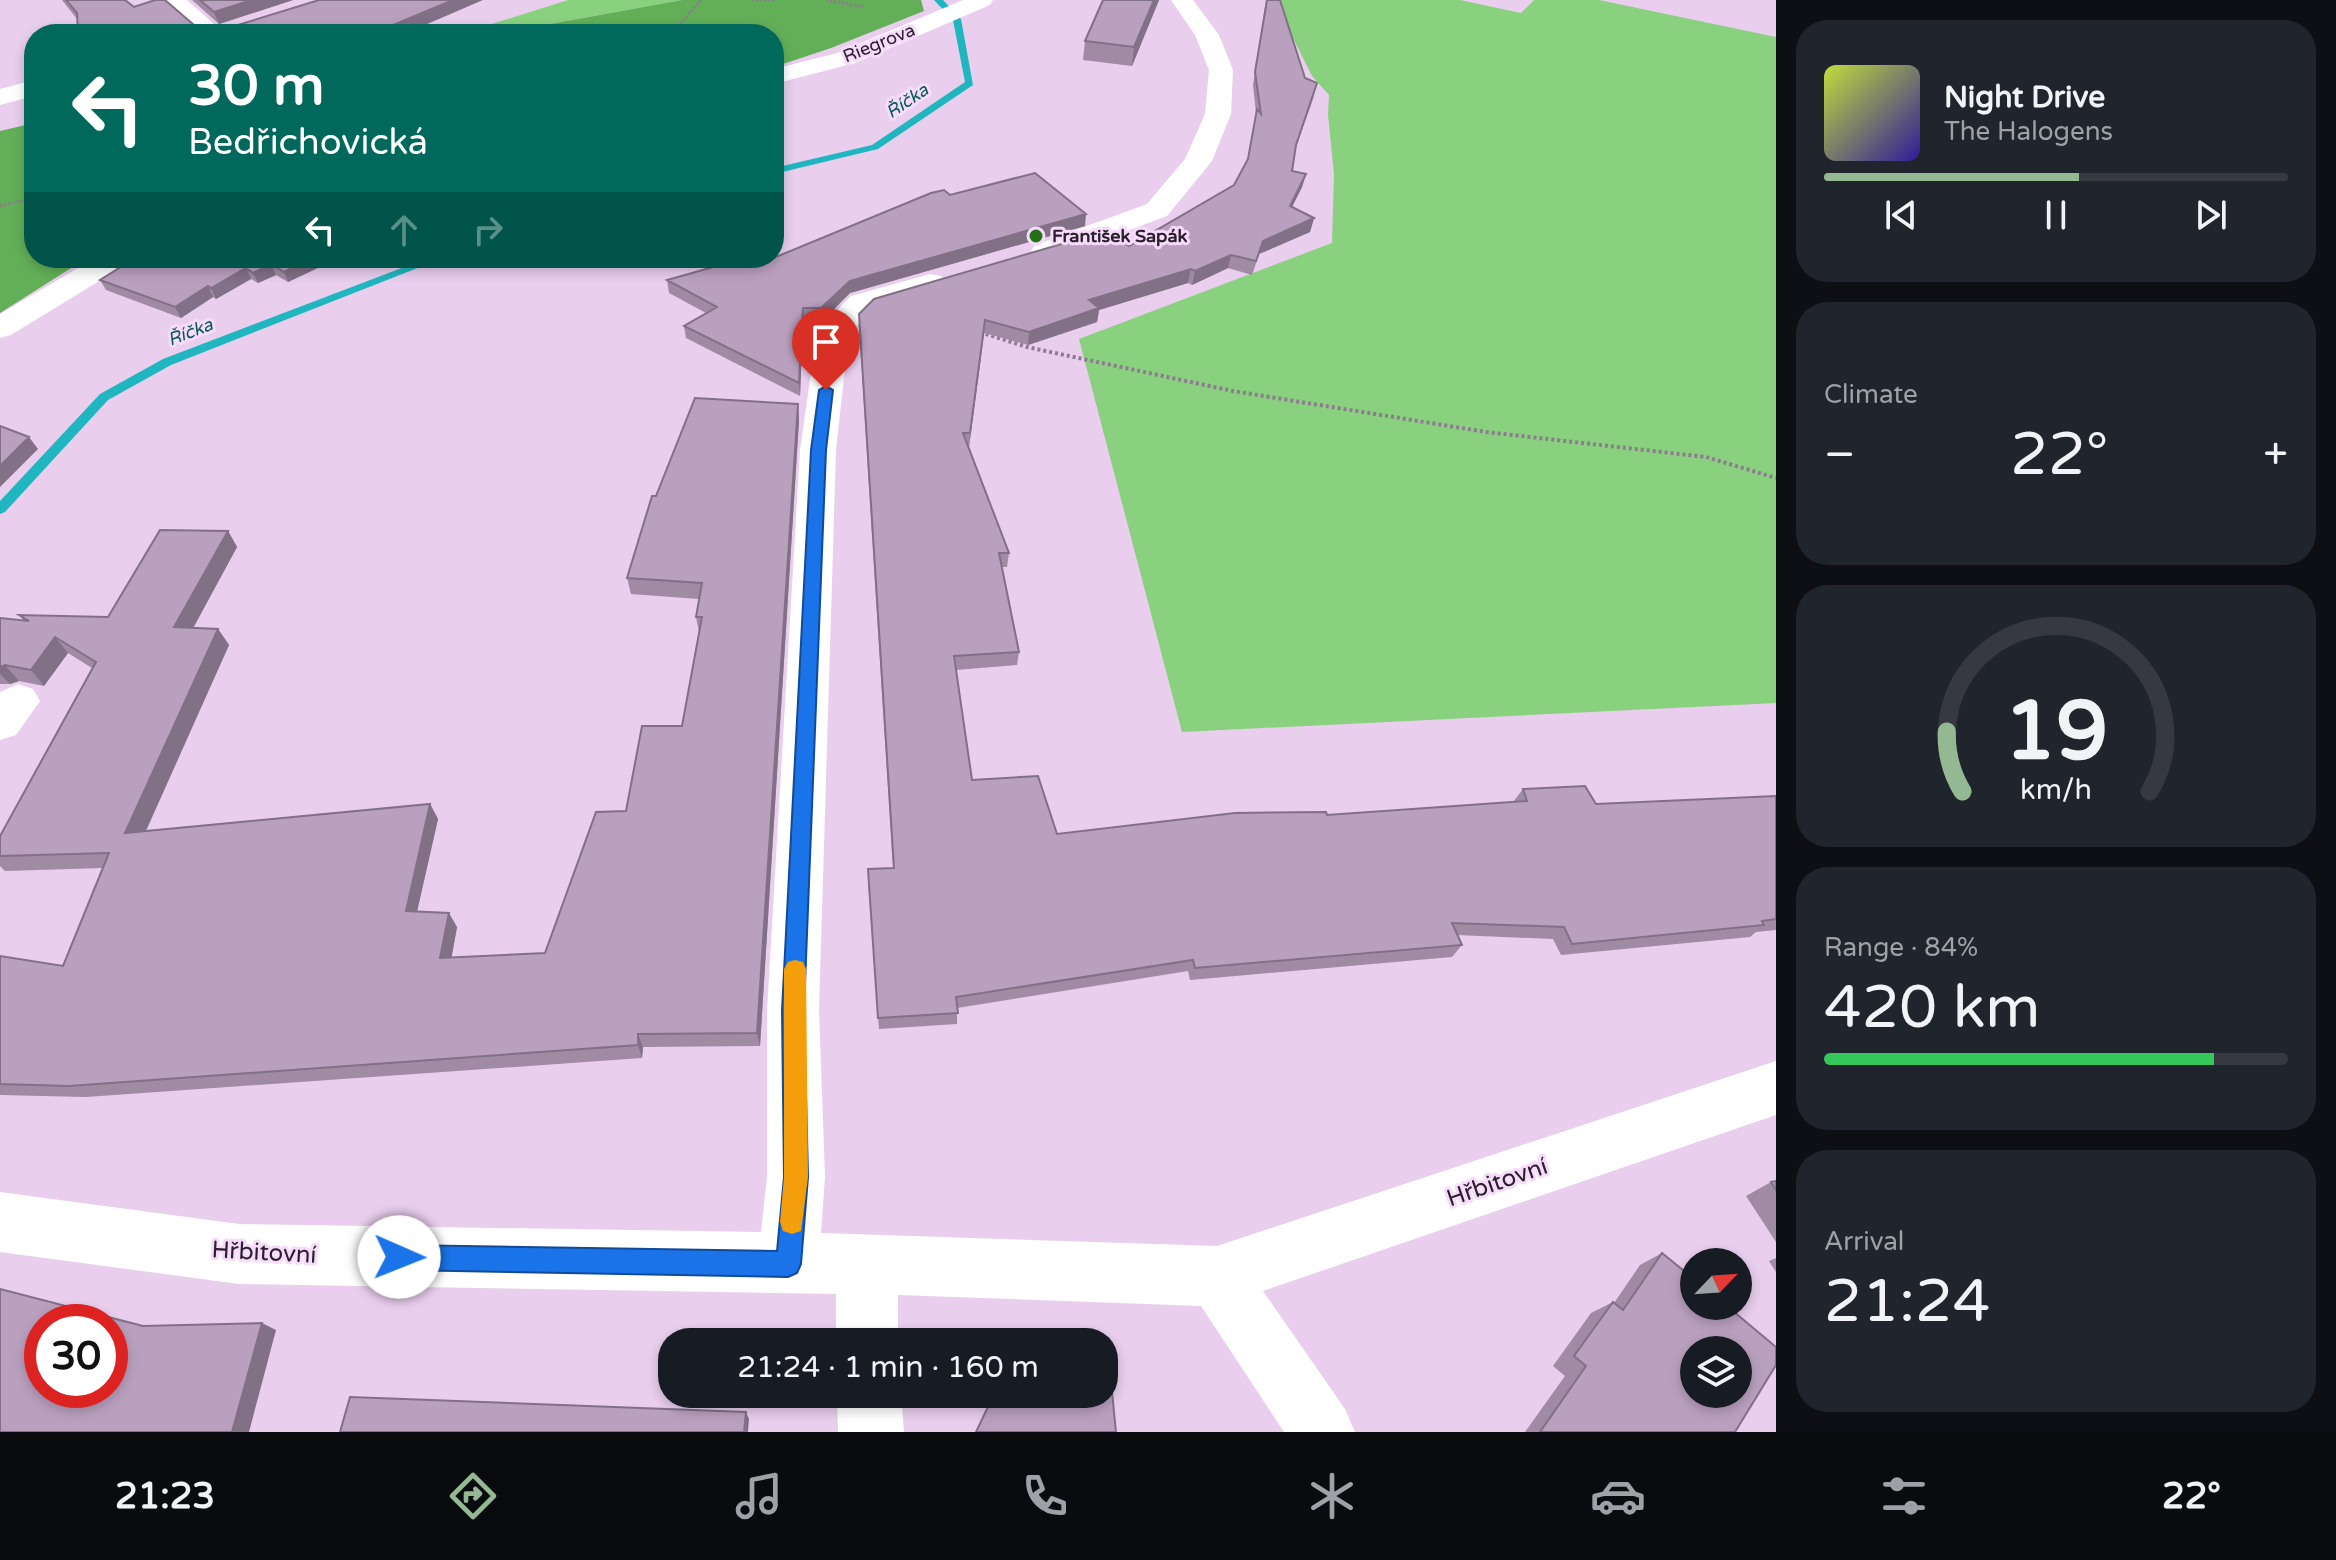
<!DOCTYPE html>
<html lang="en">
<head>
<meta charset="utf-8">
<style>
  body { margin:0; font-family:"Varela Round",sans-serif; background:#20242c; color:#f1f3f6; height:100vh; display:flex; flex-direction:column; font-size:30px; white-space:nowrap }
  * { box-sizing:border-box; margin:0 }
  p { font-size:26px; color:#9ea1a6 }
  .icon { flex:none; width:44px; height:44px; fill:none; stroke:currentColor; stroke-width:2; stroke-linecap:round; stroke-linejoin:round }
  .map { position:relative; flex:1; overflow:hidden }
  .side { display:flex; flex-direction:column; gap:20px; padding:20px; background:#0d0f14; width:560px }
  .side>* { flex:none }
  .top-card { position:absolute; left:24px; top:24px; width:760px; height:244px; border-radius:32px; box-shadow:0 4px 12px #0003; background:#00695c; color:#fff; overflow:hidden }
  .needle { width:52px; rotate:65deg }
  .buttons { position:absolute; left:1680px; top:1248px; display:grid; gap:16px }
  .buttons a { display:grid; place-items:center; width:72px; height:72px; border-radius:50%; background:#171b24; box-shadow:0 4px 12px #0003; font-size:40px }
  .speed { position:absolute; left:24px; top:1304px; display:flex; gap:16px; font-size:40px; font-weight:700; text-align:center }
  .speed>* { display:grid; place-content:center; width:104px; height:104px; border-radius:50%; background:#171b24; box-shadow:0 4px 12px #0003; line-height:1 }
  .speed .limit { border:12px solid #d22; background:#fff; color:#111 }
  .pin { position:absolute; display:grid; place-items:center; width:68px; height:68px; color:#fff; margin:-82px -34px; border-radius:50% 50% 50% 0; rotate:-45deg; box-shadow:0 0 8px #0007 }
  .pin .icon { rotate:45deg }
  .me { position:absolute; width:88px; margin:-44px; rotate:91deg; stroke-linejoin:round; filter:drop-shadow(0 0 6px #0008) }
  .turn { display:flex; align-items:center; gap:28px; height:168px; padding:0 32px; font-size:36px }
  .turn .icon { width:104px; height:104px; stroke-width:2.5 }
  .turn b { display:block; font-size:56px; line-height:68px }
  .lanes { display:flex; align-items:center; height:76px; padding:0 32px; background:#0003; justify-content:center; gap:40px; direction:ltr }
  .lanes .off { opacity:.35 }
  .big { font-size:60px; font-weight:600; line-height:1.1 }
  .side .card { flex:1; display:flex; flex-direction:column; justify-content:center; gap:12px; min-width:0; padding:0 28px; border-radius:32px; background:#20242c }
  .side .dial { align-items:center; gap:0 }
  .dial svg { height:208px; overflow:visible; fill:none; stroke:#363941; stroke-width:7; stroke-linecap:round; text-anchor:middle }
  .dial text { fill:#f1f3f6; stroke:none }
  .song { display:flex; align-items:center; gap:24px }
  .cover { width:96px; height:96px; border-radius:12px; background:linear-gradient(135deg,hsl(70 70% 55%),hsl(250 70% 35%)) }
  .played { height:8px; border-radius:4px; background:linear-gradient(90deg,#94b992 55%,#363941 55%) }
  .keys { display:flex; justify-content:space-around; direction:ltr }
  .heat { display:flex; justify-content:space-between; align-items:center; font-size:44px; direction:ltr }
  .charge { height:12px; border-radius:6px; background:linear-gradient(90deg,#34c759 84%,#363941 0) }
  .trip { position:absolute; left:658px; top:1328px; width:460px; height:80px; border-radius:32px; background:#171b24; box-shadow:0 4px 12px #0003; font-weight:600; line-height:80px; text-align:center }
  .menu { display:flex; height:128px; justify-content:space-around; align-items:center; background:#090b0e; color:#9ea1a6 }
  .menu .icon { width:56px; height:56px }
  .menu .on { color:#94b992 }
  .menu b { font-size:36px; color:#f1f3f6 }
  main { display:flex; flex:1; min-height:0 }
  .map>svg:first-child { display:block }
  .green { fill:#8ad17f }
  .forest { fill:#63af58 }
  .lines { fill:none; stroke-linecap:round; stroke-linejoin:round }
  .stream { fill:#20b6bf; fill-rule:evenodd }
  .path-far1 { stroke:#8d7b91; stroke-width:3; stroke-dasharray:2 2; stroke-linecap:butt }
  .path { stroke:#8d7b91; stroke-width:4; stroke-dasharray:3 3; stroke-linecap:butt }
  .minor { fill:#fff; fill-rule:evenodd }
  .tertiary { fill:#fff; fill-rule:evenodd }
  .wall { fill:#a08aa4 }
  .shaded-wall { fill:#827086 }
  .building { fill:#baa0bf; stroke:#827086; stroke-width:2; fill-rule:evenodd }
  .route { fill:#1a73e8; stroke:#114b97; stroke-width:2 }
  .slow { fill:#f59e0b }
  .poi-dot { fill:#237218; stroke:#f7dbfb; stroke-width:3 }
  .labels { text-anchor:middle; stroke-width:6; stroke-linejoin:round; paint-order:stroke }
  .far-street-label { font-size:18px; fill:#2a202c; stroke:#f7dbfb }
  .far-water-label { font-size:18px; font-style:italic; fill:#07595d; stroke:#f7dbfb }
  .far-poi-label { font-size:18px; font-weight:bold; fill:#2a202c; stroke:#f7dbfb; text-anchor:start }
  .near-street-label { font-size:24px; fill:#2a202c; stroke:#f7dbfb }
</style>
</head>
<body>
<main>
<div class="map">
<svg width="1776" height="1432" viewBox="0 0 1776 1432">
  <rect width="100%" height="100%" fill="#e9ceee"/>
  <path class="green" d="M568,0H682L539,26L460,34Z
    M1274,0H1460L1521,13L1534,0H1599L1776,37V703L1182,732L1079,339L1332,243L1334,174L1328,115L1329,95L1312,76Z"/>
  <path class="forest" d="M682,0H921L924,11L831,48L774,67V34H470L539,26Z
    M34,123V258H87L0,313V131Z"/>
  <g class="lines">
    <path class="stream" d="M934,0H943L961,19L973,85L878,149L774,174V168L872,145L965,82L953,20Z
      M428,258H443L171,365L108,400L5,512L0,514V501L100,394L163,359Z"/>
    <path class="path-far1" d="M752,0H776
      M826,0L865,7
      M647,34L677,27L701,0
      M0,206L34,198"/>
    <path class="path" d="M980,332L1027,347L1233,391L1486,432L1706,457L1776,478"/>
    <path class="minor" d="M162,0H187L225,34H199Z
      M1171,0H1193L1219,35L1233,70L1231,114L1212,161L1167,216L1057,257L1046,260L1035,257L1031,251L1035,245L1147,204L1185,159L1205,114L1209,70L1195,35Z
      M34,80V96L0,105V89Z
      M930,274L941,276L945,283L941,290L873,310L849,333L836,450L819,1010L825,1177L821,1233L1217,1246L1776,1061V1115L1263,1291L1345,1409L1355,1432H1284L1201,1306L898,1295V1342H836V1294L239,1284L0,1252V1192L239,1224L761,1232L767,1177V1010L800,450L817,330L851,296Z
      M18,684L33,689L40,701L16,735L0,740V692Z
      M837,1394H901L904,1432H838Z"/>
    <path class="tertiary" d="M963,0H993L990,5L855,63L774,84V69L837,53Z
      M95,258H131L127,264L11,335L0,338V314Z"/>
  </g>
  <path class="wall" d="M62,0H125L134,7L194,25H238L319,0L404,34H78L77,19Z
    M192,0H293L219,24Z
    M1159,0L1132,66L1083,60L1085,41Z
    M1266,0H1280L1305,78L1314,96L1295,150L1292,171L1306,174L1302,187L1292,207L1314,218L1310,232L1259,254L1252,275L1228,268L1192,285L1188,283L1099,310L1097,322L1028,345L984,333L969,447L1009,553L1007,567H1002L1019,652L1017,665L956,670L972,780L1057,834L1513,802L1523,789L1596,804L1776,796V930L1756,932L1750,937L1561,955L1553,939L1457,935L1462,945L1452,957L1190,980L1188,971L957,1008V1024L879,1029L868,882L893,868L859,328L1129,246L1234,185L1247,161L1256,113L1253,85Z
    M950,195L1085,226L850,293L822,321H803L800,396L686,338L684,326L706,313L669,293L667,280L771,259Z
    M135,258H339L288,282L276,275L258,283L251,279L216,299L213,297L181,318L106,290L100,280Z
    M798,404L799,420L760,1046L643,1047L642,1058L86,1097L0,1095V956L63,966L103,868L5,871L0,866V836L92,668L68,653L44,686L19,681L10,684H0V618L24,621L19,615L108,617L228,531L237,547L193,628L218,629L229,645L146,831L430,804L438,819L417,911L457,927L451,958L545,953L626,811L682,726L699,633L696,617L699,599L631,594L627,578L656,496Z
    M1776,1181V1242L1746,1196L1771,1182Z
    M1662,1253L1735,1432H1525L1565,1376L1553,1366L1591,1313L1613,1302L1614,1303L1640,1265Z
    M1776,1258V1272L1769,1261Z"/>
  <path class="shaded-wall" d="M252,0H293L219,24L214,12Z
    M453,0H483L404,34H367Z
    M1154,0H1159L1132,66L1134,47Z
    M341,27L343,34H317Z
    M1306,174L1302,187L1286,219L1290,206Z
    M1086,214L1085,226L850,293L822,321L821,308L850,281Z
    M1314,218L1310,232L1259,254L1252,275L1263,241Z
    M1231,255L1228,268L1192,285L1195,271Z
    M312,258H339L288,282L284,272Z
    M271,264L276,275L258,283L253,273Z
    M246,268L251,279L216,299L211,288Z
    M1191,269L1188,283L1099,310L1097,322L1028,345L1029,332L1089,300Z
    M208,286L213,297L181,318L175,307Z
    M803,308V321L800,396L799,383Z
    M985,320L984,333L969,447L970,433Z
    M798,404L799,420L760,1046L757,1033Z
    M29,437L38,449L0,487V466Z
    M228,531L237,547L185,643L174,627Z
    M218,629L229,645L138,848L125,833Z
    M55,637L68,653L44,686L31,670Z
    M5,665L19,681L10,684L0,674V667Z
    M430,804L438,819L414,925L406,911Z
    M449,913L457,927L449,972L440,958Z
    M638,1034L643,1047L642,1058L638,1045Z
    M262,1323L276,1330L249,1432H232Z
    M746,1412L749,1419L748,1432H744Z"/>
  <path class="building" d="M66,0H125L134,7L155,0H165L194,25H238L319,0H453L386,28L367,34H350L341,27L317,34H78L77,13Z
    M200,0H252L214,12Z
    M1103,0H1154L1134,47L1085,41Z
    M1267,0H1280L1305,78L1317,83L1296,145L1292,171L1306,174L1290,206L1314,218L1263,241L1256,261L1231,255L1195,271L1191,269L1089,300L1099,308L1029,332L985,320L970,433H963L1009,553H999L1019,652L954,656L972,780L1038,776L1057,834L1235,813L1326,812L1327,815L1527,801L1523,789L1585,786L1596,804L1776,796V919L1762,921L1764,925L1572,944L1564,927L1452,923L1462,945L1195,968L1193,960L956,997L958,1013L878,1018L868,869L894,868L859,314L874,299L1109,230L1129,246L1234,185L1248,159L1257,109L1261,114L1255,72Z
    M1035,173L1086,214L850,281L821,308H803L799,383L684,326L717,307L667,280L745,258H768L771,259L931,193L944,190L950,195Z
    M135,258H312L284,272L271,264L253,273L246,268L211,288L208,286L175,307L100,280Z
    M695,398L798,404L757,1033L638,1034V1045L69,1086L0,1084V956L63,966L109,853L0,856V836L96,662L55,637L31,670L5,665L0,667V618L29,621L19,615L108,617L160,530L228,531L174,627L218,629L125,833L430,804L406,911L449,913L440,958L545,953L596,812L626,811L642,726H682L702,617H696L702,583L627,578L652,496H656Z
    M0,426L29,437L0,466Z
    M1776,1181V1190L1771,1182Z
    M1662,1253L1694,1279V1306H1727L1776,1347V1365L1735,1432H1540L1586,1366L1574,1356L1613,1302L1623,1310ZM1694,1350H1738V1394H1694Z
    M0,1289L143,1326L262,1323L232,1432H0ZM42,1322H110V1390H42Z
    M1104,1392H1112L1116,1432H976L994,1394H1104Z
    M350,1397L746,1412L744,1432H340Z"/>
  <path class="route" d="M826,386L833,390L826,450L804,1010L808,1177L801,1264L797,1273L788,1277L399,1270L390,1266L387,1257L390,1248L399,1245L777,1251L784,1177L782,1010L811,450L819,390Z"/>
  <path class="slow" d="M795,960L803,962L806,969L808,1177L801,1231L792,1234L783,1231L780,1222L784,1177V969L788,962Z"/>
  <circle class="poi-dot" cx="1036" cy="236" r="8"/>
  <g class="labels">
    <g class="far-street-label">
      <text transform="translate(879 43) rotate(-22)" y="6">Riegrova</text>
    </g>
    <g class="far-water-label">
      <text transform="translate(907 101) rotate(-34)" y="6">Říčka</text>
      <text transform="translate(190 332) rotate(-21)" y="6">Říčka</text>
    </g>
    <g class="far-poi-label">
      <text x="1052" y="242">František Sapák</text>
    </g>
    <g class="near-street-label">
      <text transform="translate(1497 1182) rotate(-19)" y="8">Hřbitovní</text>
      <text transform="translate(264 1252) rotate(3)" y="8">Hřbitovní</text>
    </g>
  </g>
</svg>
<div class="buttons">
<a><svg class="needle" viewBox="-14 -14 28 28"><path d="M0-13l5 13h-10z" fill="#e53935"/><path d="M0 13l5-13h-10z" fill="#9ea1a6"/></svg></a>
<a><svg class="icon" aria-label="layers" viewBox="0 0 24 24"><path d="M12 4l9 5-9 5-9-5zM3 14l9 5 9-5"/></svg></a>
</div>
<div class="speed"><div class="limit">30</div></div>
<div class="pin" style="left:826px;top:390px;background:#d93025"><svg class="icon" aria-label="arrive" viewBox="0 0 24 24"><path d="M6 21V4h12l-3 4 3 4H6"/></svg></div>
<svg class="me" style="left:399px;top:1257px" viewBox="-20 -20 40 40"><circle r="19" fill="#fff"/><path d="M0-13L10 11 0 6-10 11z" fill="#1a73e8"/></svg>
<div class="trip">21:24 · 1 min · 160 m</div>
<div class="top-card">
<div class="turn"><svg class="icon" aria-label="left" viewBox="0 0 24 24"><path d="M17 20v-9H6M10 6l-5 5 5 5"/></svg><div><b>30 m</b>Bedřichovická</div></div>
<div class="lanes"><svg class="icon" aria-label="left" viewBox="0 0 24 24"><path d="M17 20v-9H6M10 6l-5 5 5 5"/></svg><svg class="icon off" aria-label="ahead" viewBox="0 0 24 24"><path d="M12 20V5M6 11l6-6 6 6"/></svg><svg class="icon off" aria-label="right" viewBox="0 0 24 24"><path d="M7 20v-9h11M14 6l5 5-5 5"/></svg></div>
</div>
</div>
<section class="side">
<div class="card">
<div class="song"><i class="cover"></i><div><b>Night Drive</b><p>The Halogens</p></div></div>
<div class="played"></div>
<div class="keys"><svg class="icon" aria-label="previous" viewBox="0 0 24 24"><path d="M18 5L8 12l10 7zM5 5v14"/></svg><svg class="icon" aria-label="pause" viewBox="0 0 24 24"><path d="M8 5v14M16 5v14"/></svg><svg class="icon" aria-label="next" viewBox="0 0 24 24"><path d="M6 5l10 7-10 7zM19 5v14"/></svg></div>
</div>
<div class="card"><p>Climate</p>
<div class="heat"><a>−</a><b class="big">22°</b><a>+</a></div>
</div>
<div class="card dial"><svg viewBox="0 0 100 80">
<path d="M14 69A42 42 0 1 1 86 69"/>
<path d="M14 69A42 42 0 0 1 8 46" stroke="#94b992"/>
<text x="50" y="56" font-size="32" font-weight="700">19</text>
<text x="50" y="72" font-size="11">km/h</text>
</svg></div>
<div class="card"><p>Range · 84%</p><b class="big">420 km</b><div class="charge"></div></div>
<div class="card"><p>Arrival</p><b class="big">21:24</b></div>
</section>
</main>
<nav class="menu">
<b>21:23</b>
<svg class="icon on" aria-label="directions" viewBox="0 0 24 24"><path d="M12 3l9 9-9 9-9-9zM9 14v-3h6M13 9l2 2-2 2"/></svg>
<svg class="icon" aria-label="music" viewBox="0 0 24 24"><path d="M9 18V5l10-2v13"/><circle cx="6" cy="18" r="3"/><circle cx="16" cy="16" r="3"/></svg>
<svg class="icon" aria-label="phone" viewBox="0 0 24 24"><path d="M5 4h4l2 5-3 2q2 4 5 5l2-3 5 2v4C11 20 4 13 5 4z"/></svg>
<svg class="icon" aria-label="climate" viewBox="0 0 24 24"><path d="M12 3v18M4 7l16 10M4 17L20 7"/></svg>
<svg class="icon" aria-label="car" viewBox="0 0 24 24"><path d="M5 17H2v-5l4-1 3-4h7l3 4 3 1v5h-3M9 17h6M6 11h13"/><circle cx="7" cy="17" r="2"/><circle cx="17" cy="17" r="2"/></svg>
<svg class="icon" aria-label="filters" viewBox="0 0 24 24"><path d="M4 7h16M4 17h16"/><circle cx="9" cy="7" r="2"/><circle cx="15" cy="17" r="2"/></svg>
<b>22°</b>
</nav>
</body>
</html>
